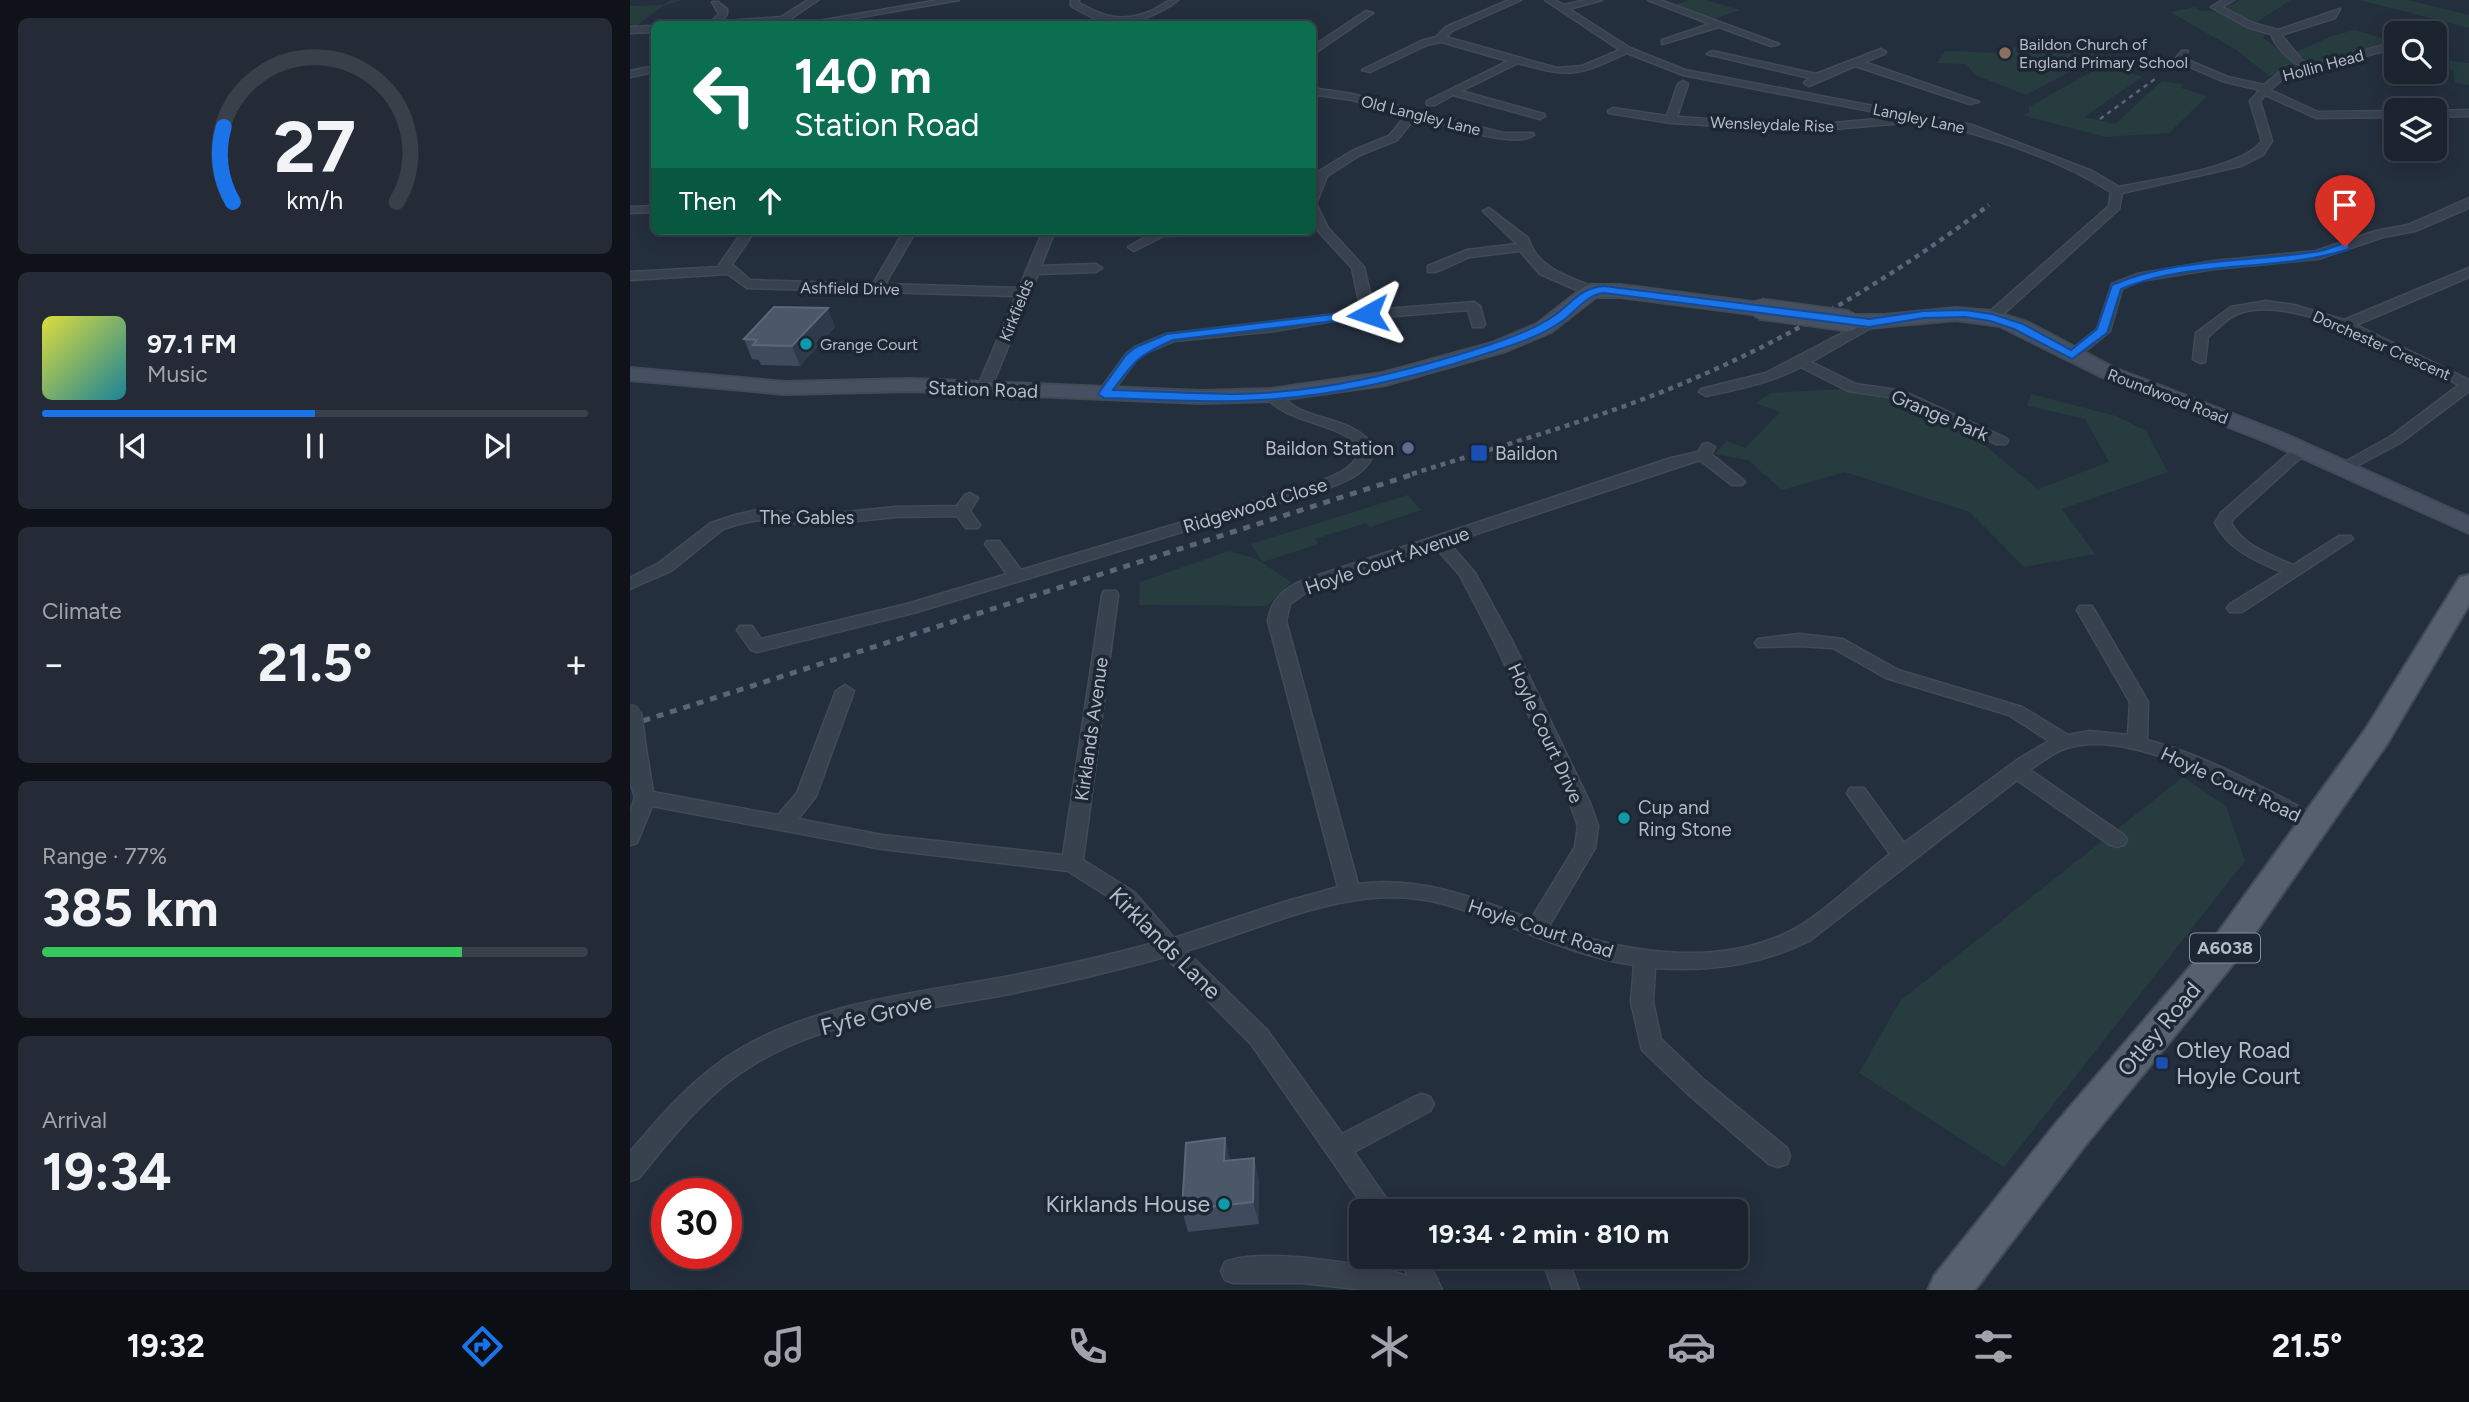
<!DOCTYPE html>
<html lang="en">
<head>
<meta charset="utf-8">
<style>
  body { margin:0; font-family:Figtree,sans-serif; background:#242b36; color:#f1f3f6; height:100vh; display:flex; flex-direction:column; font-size:26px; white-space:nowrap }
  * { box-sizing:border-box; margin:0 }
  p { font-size:23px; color:#a0a4aa }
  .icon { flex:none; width:38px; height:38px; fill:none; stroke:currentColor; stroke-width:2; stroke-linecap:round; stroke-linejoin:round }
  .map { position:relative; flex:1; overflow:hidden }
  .panel { display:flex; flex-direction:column; gap:18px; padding:18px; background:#0f1319; width:630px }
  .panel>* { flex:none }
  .banner { position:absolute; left:21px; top:21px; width:665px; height:214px; border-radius:10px; box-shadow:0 4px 18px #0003,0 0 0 2px #39404a; background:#0b6e4f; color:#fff; overflow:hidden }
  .tools { position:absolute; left:1754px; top:21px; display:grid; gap:14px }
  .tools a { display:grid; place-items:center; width:63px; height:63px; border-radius:10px; background:#1b232e; box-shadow:0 4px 18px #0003,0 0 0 2px #39404a; font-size:35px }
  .speed { position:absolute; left:21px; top:1178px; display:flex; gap:14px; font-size:35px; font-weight:700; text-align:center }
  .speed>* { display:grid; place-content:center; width:91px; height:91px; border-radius:50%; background:#1b232e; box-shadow:0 4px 18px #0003,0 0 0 2px #39404a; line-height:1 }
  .speed .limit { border:10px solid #d22; background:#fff; color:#111 }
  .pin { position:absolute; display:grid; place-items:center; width:60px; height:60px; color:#fff; margin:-72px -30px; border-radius:50% 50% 50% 0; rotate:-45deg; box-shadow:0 0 7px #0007 }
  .pin .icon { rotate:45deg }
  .me { position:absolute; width:77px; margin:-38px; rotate:265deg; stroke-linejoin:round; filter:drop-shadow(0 0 5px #0008) }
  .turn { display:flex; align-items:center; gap:24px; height:147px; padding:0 28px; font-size:32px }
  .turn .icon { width:91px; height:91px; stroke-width:2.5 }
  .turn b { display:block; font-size:49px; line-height:60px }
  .then { display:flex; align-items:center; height:66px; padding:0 28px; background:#0003; gap:14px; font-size:26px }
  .big { font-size:52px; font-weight:700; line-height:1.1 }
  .panel .card { flex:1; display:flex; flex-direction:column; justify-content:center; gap:10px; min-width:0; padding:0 24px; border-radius:10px; background:#242b36 }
  .panel .dial { align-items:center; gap:0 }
  .dial svg { height:182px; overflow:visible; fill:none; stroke:#39404a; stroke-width:7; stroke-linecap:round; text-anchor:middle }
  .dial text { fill:#f1f3f6; stroke:none }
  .song { display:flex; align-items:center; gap:21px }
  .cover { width:84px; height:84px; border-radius:10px; background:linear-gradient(135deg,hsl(60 70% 55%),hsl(190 70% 35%)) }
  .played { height:7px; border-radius:4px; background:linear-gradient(90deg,#1a73e8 50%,#39404a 50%) }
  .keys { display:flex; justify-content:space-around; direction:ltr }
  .heat { display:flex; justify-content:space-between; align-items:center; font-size:38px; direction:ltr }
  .charge { height:10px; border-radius:5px; background:linear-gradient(90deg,#34c759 77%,#39404a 0) }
  .trip { position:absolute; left:719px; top:1199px; width:399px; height:70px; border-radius:10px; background:#1b232e; box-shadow:0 4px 18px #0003,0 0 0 2px #39404a; font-weight:700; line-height:70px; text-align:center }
  .menu { display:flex; height:112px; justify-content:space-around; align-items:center; background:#0b0e12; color:#a0a4aa }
  .menu .icon { width:49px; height:49px }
  .menu .selected { color:#1a73e8 }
  .menu b { font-size:32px; color:#f1f3f6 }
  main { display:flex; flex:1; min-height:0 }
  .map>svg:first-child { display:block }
  .green { fill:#263c3f }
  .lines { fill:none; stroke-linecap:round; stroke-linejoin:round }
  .street-casing { stroke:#414a57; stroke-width:3 }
  .secondary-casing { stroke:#414a57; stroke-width:4 }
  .primary-casing { stroke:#414a57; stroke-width:4 }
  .street { fill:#38414e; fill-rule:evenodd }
  .secondary { fill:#465061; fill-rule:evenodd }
  .primary { fill:#56606e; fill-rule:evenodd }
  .rail-far2 { stroke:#5a6575; stroke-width:2.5; stroke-dasharray:4.5 4.5; stroke-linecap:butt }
  .rail-far1 { stroke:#5a6575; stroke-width:4.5; stroke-dasharray:5 5; stroke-linecap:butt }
  .rail { stroke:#5a6575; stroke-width:5; stroke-dasharray:7 7; stroke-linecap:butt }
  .street-bridge-casing { stroke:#414a57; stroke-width:21; stroke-linecap:butt }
  .secondary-bridge-casing { stroke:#414a57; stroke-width:23; stroke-linecap:butt }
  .street-bridge { stroke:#38414e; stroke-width:18 }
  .secondary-bridge { stroke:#465061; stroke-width:20 }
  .wall { fill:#3f4b5c }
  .shaded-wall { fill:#2f3b4b }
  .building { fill:#4b5868; stroke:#5c6777; stroke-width:2 }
  .route { fill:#1a73e8; stroke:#114b97; stroke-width:2 }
  .education-dot { fill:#8d6e63; stroke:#1d2633; stroke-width:2.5 }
  .culture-dot { fill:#0f9aa8; stroke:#1d2633; stroke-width:2.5 }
  .service-dot { fill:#5c6f8a; stroke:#1d2633; stroke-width:2.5 }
  .transit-dot { fill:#1a4fb4; stroke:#1d2633; stroke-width:2.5 }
  .labels { text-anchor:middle; stroke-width:7; stroke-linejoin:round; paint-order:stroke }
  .far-poi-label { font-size:16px; fill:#b4bcc9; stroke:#1d2633; text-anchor:start }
  .far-street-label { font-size:16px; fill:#b4bcc9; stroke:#1d2633 }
  .shield { fill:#1d2633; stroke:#878f9c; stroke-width:2 }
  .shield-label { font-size:18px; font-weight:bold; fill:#b4bcc9 }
  .street-label { font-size:19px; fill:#b4bcc9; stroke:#1d2633 }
  .poi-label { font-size:19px; fill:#b4bcc9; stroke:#1d2633; text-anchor:start }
  .near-street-label { font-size:23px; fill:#b4bcc9; stroke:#1d2633 }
  .near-poi-label { font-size:23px; fill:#b4bcc9; stroke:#1d2633; text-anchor:start }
</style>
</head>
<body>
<main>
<section class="panel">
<div class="card dial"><svg viewBox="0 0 100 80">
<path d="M14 69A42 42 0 1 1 86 69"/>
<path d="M14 69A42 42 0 0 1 10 36" stroke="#1a73e8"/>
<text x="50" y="56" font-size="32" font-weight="700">27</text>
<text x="50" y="72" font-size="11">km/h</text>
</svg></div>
<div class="card">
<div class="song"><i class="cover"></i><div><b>97.1 FM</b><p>Music</p></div></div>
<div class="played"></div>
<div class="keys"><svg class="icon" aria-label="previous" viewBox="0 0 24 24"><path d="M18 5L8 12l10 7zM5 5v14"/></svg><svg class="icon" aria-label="pause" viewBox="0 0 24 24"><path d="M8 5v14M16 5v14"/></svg><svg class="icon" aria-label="next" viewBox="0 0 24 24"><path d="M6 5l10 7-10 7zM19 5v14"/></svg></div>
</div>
<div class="card"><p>Climate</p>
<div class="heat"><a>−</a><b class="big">21.5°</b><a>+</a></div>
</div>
<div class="card"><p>Range · 77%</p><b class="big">385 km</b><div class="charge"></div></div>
<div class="card"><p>Arrival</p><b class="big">19:34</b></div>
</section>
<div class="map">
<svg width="1839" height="1290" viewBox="0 0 1839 1290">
  <rect width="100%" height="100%" fill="#242f3e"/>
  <path class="green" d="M41,0H53L33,6L5,27L0,28V6L33,5Z
    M1059,0H1076L1110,10L1084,19L1045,5Z
    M1610,0H1661L1623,24L1594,9Z
    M1729,0H1778L1839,15V28Z
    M1565,7L1568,10L1588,12L1637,33L1633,37L1669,68L1639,76L1605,49L1540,12Z
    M1725,30L1766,42C1740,49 1685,75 1666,52L1702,36Z
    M1383,47L1481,50L1396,95L1345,75L1336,64L1307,63L1315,51L1373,53L1382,51Z
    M1804,59L1839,63V85L1825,83L1823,70L1804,67Z
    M1475,64L1512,77L1454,117L1485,124L1532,81L1553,84L1551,88L1577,96L1539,133L1475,137L1392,115L1399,113V107Z
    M1215,389L1275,400L1345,437L1408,489L1479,462L1455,419L1397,406L1401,394L1486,416L1516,431L1538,472L1432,509L1465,554L1394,567L1340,512L1215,472L1152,490L1118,460L1084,454L1097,441L1115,448L1150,412L1126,403L1141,393Z
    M778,495L791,510L740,527L736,523L685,539L688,544L633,562L621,544Z
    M599,551L627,559L661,582L637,606L509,605L510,582Z
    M1553,777L1596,806L1615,861L1374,1167L1229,1073L1270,1001Z"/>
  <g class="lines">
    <defs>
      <path id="street" d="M178,0H188L156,22L92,24L97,21L151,17Z
        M309,0H329L190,24H171Z
        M441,0H449V3C475,18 494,23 523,10C533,5 536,0 548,0C536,11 497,28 482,24C468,21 453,13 441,6Z
        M879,0H891L822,31L816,37L927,68L952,66L990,50L915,0H925L933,5L956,0H972L939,9L1000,48L1055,70L1342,125L1462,171L1489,187C1523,180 1613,168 1632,141L1620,101L1630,90L1592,81L1544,60L1552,51H1558L1555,59L1598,77L1634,85L1650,72L1672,66C1660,62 1645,46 1641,34L1617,27L1581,7L1593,0H1604L1592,7L1623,23L1648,30L1710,9L1705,18L1651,35L1672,60L1682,64L1766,42V48L1656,76L1640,90L1688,112L1766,111V117L1686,118L1635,95L1630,101L1642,141L1633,155L1611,166L1492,193L1489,209L1367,320L1362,321L1355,317L1357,314L1479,206L1481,192C1420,154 1347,132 1277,118V122L1273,123L1180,131L1041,123L979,113L978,111L983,108L1037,116L1048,84L1053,81L1058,84L1047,117L1180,125L1271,117L1053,75L997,53C947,76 941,78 888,63L831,91L914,114L915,116L910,119L823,95L805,105H797V101L878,61L811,42L797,45L740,72L732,70L791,41L806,37L816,27Z
        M1018,0H1030L1149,44L1141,46L1089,27L1032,44V40L1080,24Z
        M82,2H88L97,9V14L89,24H79L89,14Z
        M736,11L743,13L682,55V47Z
        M371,21L376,24H365L367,22Z
        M24,26V32L0,33V27Z
        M1251,49L1256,52L1254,54L1234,62L1349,102L1340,104L1225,66L1179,86L1174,83L1179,78L1077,54L1082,51L1186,74Z
        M24,66V72L0,77V71Z
        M682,88L722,94L873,133H903L904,135C883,150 812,123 786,117L767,140L730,155L697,176L686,204L698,228L734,267L744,310L844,302L850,306L855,324L853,327H843L838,310L703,321L644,331L544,341L515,353L506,360L479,397H469L467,394L496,354L505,347L536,334L731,311L722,268L689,232L682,219V185L688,172L722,151L759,136L777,114L722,100L682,94Z
        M1839,110V116L1804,117V111Z
        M1839,198V207L1836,209L1785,231L1753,237L1688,259L1584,269L1510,281L1492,289L1480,331L1447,358L1442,359L1435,355L1467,329L1482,284L1507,274L1584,261L1686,251L1746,231L1778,225Z
        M24,206V212L0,213V207Z
        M859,208L898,238C906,268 939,277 966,288V294H956L910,274L890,251L840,257L806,272H798V266L837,250L887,244L855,213L853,211Z
        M113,231H125L102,264L120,280L243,284L274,231H286L255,284L389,288L413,231H425L411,266L466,264L472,268L466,272L408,274L361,388L354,392L347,388L386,296L117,288L98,274L0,280V272L90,267L89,265Z
        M526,231H584L578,235L533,236L504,251L498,247Z
        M1839,268V277L1726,325L1839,380V391L1770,443L1717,471L1712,473L1704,468L1760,437L1829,385C1777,359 1671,295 1613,312C1599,316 1588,328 1578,337L1575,362L1570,363L1563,359L1566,333L1601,307L1636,301L1664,305L1714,320Z
        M1239,319L1244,320V326L1181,362L1226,384L1273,391L1376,438L1378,441L1376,444H1366L1265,398L1218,391L1171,367C1140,383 1109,389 1076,396L1069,392L1071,389L1136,373Z
        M641,391C651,394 659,404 669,409C697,422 726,421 746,448C739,471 722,479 701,487L287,612L127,652L121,650L107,630L110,626H122L131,639L277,604L377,574L355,544L357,541H369L391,570L691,481C708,474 725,468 731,448C705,419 659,426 634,395Z
        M1078,443L1085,447L1081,454L1112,479L1115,482L1112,485H1102L1070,460L819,543L845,573L882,641L960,803L968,826L965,848L919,926C997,954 1098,970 1173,924C1204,904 1231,876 1260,854L1220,798L1217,793L1220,788H1234L1274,843L1390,758L1419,741L1379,715L1256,678L1203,648L1169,646L1128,647L1125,643L1128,639L1169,634L1213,639L1268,670L1392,707L1438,735L1460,731L1498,735L1500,702L1447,610L1450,606H1462L1518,702L1517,740C1578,756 1635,789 1691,818L1694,823L1691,828L1684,830L1677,828C1617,796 1506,727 1437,748C1424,752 1411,762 1400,770L1494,835L1497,840L1494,845L1487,847L1480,845L1387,780L1179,941C1130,965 1079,972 1025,968L1023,1002L1031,1039L1074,1080L1157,1148L1160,1156L1157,1164L1148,1167L1139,1164L1058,1094L1012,1050L1001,1002L1004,965C935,955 876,920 810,903C722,881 639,927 556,951L637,1030L712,1134L784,1097L792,1094L800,1097L804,1104L800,1111L724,1152L765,1211H737L621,1044L535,957C480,972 425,985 369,996C288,1010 198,1020 126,1063C78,1091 43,1136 9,1178L0,1181V1152C32,1114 65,1076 108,1050C182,1006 274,994 358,980C414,970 469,958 524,943L490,904L438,871L252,849L22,806L7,843L0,845V812L5,798L0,781V737H13L15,742L23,792L148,815L167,793L206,691L215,685L224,691L186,796L168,819L252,835L433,855L472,595L474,591H486L488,595L453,860L504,892L544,938L654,902L708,887L638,621C641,599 655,588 674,580L1041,458L1068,452L1073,444ZM805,547L830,575L864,641L940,803L948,826L945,847L901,919C844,897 790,876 728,884L656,621L660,604L679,590Z
        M1671,446L1676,447L1678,450L1676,453L1603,519L1601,523C1613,546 1641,555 1663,565L1709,536H1721L1723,539L1612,612H1600L1597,608L1600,604L1652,572C1625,560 1599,550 1585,523L1591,513L1666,447Z
        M340,493L348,498L340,511L350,525L348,528H336L327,516L266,517L186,525L128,520L109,524L93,529L41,571L0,589V578L29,563L81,523L105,515L128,510L186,515L266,507L327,506L335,495Z
        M769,1256H796L812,1290H734L673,1283H604L595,1280L591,1271L595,1262C634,1247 737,1264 778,1276Z
        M911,1256H937L949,1290H923Z"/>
      <path id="secondary" d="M961,285H990L1130,303L1140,309L1130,315L990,297H966L921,332L876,351L755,385L641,401L571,403L281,391L155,394L0,380V368L155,382L281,379L571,391L641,389L753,373L862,343L907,324L954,287Z
        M1326,308L1362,311L1399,323L1484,368L1652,433L1839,517V533L1637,442L1470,376L1370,326L1326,320L1237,328L1219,327L1209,321L1219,315H1254Z"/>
      <path id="primary" d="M1839,575V605L1757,744L1605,962L1454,1147L1345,1290H1298L1304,1276L1426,1123L1581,942L1735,730L1830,577Z"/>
    </defs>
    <use href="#street" class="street-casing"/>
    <use href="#secondary" class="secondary-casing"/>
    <use href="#primary" class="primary-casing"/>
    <use href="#street" class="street"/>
    <use href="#secondary" class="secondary"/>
    <use href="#primary" class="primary"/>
    <path class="rail-far2" d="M1470,119L1525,79"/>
    <path class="rail-far1" d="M782,474C851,452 921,432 989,408C1122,361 1246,290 1359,205"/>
    <path class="rail" d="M0,725L787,473"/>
    <defs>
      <path id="street-bridge" d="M2,713L6,742"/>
      <path id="secondary-bridge" d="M1130,309L1219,321"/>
    </defs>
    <use href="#street-bridge" class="street-bridge-casing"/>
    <use href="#secondary-bridge" class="secondary-bridge-casing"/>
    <use href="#street-bridge" class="street-bridge"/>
    <use href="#secondary-bridge" class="secondary-bridge"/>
  </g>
  <path class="wall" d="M205,327L170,366L131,365L129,360L122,359L114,339Z
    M601,1160L629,1180V1224L558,1232L552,1210Z"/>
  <path class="shaded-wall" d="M198,308L205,327L170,366L162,346Z
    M595,1138L601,1161H594Z
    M624,1158L629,1180V1224L623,1202Z"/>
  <path class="building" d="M144,307L198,308L162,346L123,345L127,340L114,339Z
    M595,1138L594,1161L624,1158L623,1202L552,1210L556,1143Z"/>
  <path class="route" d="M1715,243L1719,244V249C1646,273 1563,259 1491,289L1477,333L1442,359L1384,329L1360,321L1335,317L1294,318L1239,327L974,293C958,294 947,310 935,319C910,338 881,345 852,355C774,381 690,399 607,401C563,402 518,399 474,398L468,394L496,355L506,347L537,334L738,310L744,314L738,317L543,340C509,355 505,360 483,390C524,391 565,394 606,394C693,393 779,371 862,344C884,336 905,329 925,315C943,302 950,288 974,286L1239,319L1294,311L1335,310L1362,314L1393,324L1441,350L1467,329L1482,285C1545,258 1617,262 1684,252C1695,251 1705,246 1715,243Z"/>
  <circle class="education-dot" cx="1375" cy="53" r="7"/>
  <g class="culture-dot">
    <circle cx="176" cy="344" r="7"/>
    <circle cx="994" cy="818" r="7"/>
    <circle cx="594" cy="1204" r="7"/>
  </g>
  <circle class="service-dot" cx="778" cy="448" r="7"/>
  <g class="transit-dot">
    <rect x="840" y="444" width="18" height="18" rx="3.5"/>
    <rect x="1525" y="1056" width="14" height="14" rx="3.5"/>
  </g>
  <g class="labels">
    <g class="far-poi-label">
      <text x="1389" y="50">Baildon Church of<tspan x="1389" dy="18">England Primary School</tspan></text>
      <text x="190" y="350">Grange Court</text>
    </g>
    <g class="far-street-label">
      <text transform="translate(1693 65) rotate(-15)" y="6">Hollin Head</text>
      <text transform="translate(791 115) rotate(14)" y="6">Old Langley Lane</text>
      <text transform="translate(1289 118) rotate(12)" y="6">Langley Lane</text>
      <text transform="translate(1142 124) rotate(2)" y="6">Wensleydale Rise</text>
      <text transform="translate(220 288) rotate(1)" y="6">Ashfield Drive</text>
      <text transform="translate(386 310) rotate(-68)" y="6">Kirkfields</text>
      <text transform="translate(1752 345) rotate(24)" y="6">Dorchester Crescent</text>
      <text transform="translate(1538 396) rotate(21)" y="6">Roundwood Road</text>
    </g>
    <rect class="shield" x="1560" y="933.5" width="70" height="29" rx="5"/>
    <g class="shield-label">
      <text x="1595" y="954">A6038</text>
    </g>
    <g class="street-label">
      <text transform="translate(353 389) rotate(2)" y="7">Station Road</text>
      <text transform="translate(1310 415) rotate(23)" y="7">Grange Park</text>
      <text transform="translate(625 505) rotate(-17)" y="7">Ridgewood Close</text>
      <text x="177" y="524">The Gables</text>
      <text transform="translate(757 560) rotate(-19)" y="7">Hoyle Court Avenue</text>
      <text transform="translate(461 729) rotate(-82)" y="7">Kirklands Avenue</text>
      <text transform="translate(916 733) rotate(65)" y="7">Hoyle Court Drive</text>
      <text transform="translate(1601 784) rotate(25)" y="7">Hoyle Court Road</text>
      <text transform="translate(911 928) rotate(18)" y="7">Hoyle Court Road</text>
    </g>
    <g class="poi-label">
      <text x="764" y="455" text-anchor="end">Baildon Station</text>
      <text x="865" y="460">Baildon</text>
      <text x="1008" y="814">Cup and<tspan x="1008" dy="22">Ring Stone</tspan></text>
    </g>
    <g class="near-street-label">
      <text transform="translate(535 943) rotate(45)" y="8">Kirklands Lane</text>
      <text transform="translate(246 1014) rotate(-14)" y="8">Fyfe Grove</text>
      <text transform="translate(1529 1029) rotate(-50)" y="8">Otley Road</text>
    </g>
    <g class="near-poi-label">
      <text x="1546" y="1058">Otley Road<tspan x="1546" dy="26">Hoyle Court</tspan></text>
      <text x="580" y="1212" text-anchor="end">Kirklands House</text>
    </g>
  </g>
</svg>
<div class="tools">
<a><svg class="icon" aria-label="search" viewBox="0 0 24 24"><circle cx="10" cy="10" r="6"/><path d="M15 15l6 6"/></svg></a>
<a><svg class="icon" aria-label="layers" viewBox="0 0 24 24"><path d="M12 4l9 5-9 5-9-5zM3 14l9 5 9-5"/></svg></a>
</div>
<div class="speed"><div class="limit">30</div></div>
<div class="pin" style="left:1715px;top:247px;background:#d93025"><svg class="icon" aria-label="arrive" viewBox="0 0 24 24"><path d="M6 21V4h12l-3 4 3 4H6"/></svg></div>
<svg class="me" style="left:738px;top:314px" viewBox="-20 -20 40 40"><path d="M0-17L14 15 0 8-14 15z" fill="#1a73e8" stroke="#fff" stroke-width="4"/></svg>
<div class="trip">19:34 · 2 min · 810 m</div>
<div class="banner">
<div class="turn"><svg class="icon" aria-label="left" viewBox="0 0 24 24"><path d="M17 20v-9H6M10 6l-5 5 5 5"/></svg><div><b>140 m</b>Station Road</div></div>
<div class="then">Then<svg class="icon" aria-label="ahead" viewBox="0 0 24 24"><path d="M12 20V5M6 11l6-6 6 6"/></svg></div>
</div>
</div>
</main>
<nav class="menu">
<b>19:32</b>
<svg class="icon selected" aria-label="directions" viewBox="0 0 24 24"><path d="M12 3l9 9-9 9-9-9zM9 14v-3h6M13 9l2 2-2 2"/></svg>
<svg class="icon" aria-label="music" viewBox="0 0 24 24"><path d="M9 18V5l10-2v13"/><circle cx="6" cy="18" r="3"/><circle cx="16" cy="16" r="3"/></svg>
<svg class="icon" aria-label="phone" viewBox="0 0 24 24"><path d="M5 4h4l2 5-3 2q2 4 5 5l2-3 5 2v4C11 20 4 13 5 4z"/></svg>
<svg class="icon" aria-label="climate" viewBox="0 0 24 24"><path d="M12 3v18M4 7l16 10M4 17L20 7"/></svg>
<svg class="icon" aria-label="car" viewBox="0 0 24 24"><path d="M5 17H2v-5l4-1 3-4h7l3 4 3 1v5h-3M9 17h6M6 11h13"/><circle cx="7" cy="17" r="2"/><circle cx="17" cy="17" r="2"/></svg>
<svg class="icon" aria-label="filters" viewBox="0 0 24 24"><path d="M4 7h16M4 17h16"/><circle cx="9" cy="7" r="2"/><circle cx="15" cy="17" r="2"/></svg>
<b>21.5°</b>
</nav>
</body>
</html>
